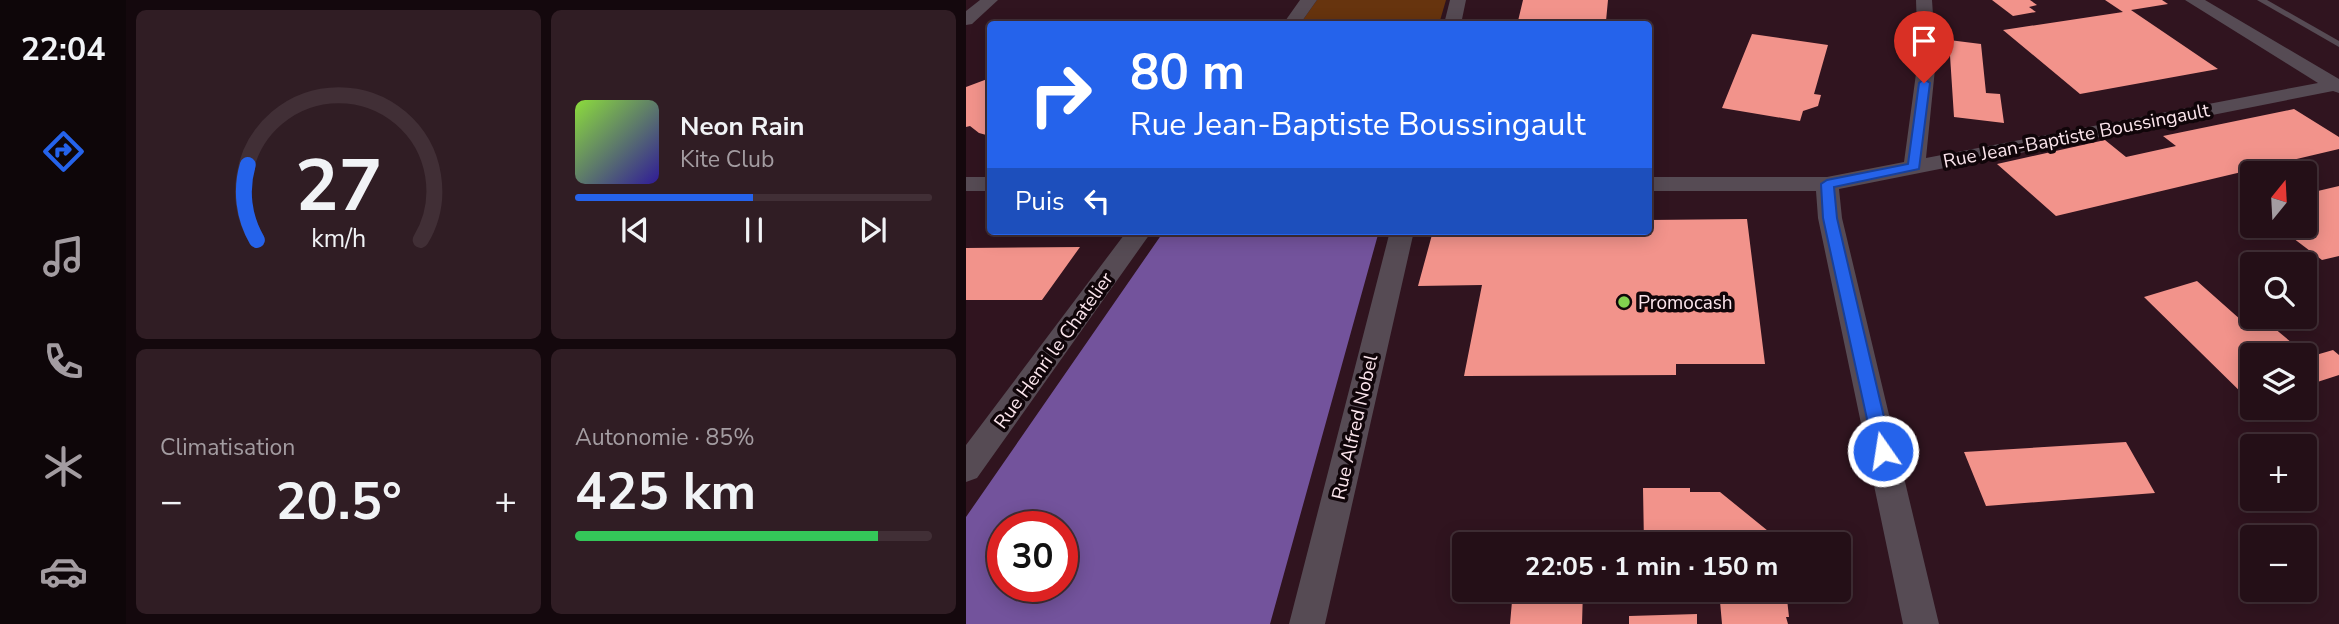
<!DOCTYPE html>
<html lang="fr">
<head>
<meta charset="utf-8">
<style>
  body { margin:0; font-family:"Nunito Sans",sans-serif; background:#301d24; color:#f1f3f6; height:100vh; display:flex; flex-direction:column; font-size:26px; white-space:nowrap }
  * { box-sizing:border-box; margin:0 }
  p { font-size:23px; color:#a39ca1 }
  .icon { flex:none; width:38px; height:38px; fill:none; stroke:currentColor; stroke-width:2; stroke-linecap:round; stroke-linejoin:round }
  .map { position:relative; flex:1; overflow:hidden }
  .details { display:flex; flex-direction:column; gap:10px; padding:10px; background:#14080d; width:840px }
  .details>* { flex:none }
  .hud { position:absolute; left:21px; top:21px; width:665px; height:214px; border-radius:7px; box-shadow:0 4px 18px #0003,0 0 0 2px #412f36; background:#2563eb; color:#fff; overflow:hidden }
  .needle { width:46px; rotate:18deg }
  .buttons { position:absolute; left:1274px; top:161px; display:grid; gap:14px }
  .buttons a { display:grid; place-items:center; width:77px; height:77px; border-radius:7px; background:#240f17; box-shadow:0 4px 18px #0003,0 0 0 2px #412f36; font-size:35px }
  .speed { position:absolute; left:21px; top:511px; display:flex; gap:14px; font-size:35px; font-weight:700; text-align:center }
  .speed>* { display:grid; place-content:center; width:91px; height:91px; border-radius:50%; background:#240f17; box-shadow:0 4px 18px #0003,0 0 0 2px #412f36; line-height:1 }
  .speed .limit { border:10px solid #d22; background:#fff; color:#111 }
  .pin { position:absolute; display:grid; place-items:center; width:60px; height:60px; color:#fff; margin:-72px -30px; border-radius:50% 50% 50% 0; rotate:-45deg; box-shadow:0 0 7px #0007 }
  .pin .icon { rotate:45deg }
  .me { position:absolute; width:77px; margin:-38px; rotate:347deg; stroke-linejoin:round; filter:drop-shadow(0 0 5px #0008) }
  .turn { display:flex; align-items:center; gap:24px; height:147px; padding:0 28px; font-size:32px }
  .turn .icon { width:91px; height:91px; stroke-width:2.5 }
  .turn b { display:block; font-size:49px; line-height:60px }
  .then { display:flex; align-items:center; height:66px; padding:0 28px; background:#0003; gap:14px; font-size:26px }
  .big { font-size:52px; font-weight:700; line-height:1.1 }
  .details .widget { flex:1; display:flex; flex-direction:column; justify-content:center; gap:10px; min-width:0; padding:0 24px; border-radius:10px; background:#301d24 }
  .details .dial { align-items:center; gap:0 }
  .dial svg { height:182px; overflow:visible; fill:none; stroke:#412f36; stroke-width:7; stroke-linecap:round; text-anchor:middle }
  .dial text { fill:#f1f3f6; stroke:none }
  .song { display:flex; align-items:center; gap:21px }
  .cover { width:84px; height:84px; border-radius:10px; background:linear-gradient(135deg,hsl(90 70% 55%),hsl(250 70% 35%)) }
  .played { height:7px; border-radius:4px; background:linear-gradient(90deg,#2563eb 50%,#412f36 50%) }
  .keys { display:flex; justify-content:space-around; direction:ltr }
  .heat { display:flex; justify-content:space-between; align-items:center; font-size:38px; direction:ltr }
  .charge { height:10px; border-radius:5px; background:linear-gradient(90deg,#34c759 85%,#412f36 0) }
  .details .tiles { flex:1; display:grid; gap:10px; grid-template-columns:repeat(2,1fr) }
  .trip { position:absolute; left:486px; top:532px; width:399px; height:70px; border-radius:7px; background:#240f17; box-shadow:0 4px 18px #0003,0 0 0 2px #412f36; font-weight:700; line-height:70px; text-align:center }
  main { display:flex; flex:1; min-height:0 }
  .dock { display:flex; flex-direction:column; width:126px; justify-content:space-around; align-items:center; background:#0e0609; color:#a39ca1 }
  .dock .icon { width:49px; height:49px }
  .dock .selected { color:#2563eb }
  .dock b { font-size:32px; color:#f1f3f6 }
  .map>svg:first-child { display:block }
  .green { fill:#67340e }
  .water { fill:#73539c; fill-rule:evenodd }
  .building { fill:#f2938b }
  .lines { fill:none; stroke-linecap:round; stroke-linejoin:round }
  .service { fill:#564b54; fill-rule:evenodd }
  .minor { fill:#564b54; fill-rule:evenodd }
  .route { fill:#2563eb; stroke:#184099; stroke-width:2 }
  .poi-dot { fill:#82d04f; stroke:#100509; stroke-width:2.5 }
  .labels { text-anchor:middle; stroke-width:7; stroke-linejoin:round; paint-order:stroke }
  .street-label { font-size:19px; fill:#fbe5ec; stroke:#100509 }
  .poi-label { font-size:19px; fill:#fbe5ec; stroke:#100509; text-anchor:start }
</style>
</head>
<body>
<main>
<nav class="dock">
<b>22:04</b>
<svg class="icon selected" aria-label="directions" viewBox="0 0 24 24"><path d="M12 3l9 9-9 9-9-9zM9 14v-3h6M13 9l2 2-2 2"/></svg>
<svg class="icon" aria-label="music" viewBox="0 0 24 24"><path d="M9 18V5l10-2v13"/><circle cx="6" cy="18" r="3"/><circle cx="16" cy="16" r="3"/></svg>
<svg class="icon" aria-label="phone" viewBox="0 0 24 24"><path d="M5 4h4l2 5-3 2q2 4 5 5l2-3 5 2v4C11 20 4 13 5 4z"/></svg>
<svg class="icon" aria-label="climate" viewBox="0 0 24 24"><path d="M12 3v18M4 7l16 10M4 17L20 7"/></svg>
<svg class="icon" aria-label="car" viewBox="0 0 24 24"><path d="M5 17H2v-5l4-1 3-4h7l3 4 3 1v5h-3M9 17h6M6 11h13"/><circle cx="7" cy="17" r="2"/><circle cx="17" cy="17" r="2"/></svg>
</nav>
<section class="details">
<div class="tiles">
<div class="widget dial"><svg viewBox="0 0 100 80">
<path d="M14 69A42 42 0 1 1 86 69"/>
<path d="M14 69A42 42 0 0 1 10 36" stroke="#2563eb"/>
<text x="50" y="56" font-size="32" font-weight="700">27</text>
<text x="50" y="72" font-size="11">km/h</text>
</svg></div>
<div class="widget">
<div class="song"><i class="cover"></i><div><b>Neon Rain</b><p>Kite Club</p></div></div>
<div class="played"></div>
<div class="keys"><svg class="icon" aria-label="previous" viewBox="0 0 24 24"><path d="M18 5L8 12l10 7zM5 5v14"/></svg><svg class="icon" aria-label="pause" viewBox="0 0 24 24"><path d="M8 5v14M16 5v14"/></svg><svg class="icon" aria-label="next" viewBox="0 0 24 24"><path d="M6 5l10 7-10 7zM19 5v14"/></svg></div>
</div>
<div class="widget"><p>Climatisation</p>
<div class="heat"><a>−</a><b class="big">20.5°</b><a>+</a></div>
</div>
<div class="widget"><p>Autonomie · 85%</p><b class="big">425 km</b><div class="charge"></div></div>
</div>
</section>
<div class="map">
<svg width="1373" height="624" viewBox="0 0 1373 624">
  <rect width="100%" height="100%" fill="#30141f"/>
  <path class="green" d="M351,0H480L473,24H334Z"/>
  <path class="water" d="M198,231H413L304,624H0V517ZM37,527H96V586H37Z"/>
  <path class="building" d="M557,0H642L640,21H552Z
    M1026,0H1064L1071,5L1063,7L1070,12L1047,16Z
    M1139,0H1196L1202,4L1165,10L1252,69L1114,94L1037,30L1157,12Z
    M786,34L862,45L848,94L855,95L852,106L837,111L834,121L756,108Z
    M983,40L1015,44L1020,93L1034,94L1038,123L988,117Z
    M24,78V136L13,133L4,126L0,127V87Z
    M1328,109L1373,137V149L1090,216L1031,164L1139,140L1160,157L1210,146L1197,136Z
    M1373,186V256L1356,260L1311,226H1339V194Z
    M781,219L799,364H710V375L498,376L516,285L452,286L467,231H682V220Z
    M114,247L76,300H0V248Z
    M1231,281L1284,328L1302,323L1343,357L1367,350L1373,355V375L1339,386V355H1286V403L1178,297Z
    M1160,442L1189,493L1020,506L998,452Z
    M677,488H724V492H754L807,535L808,544H678Z
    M547,590H617L616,624H544Z
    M753,590H820L823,617H820L822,624H756Z
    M731,614V624H663V616Z"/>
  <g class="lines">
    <path class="service" d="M1291,0H1301L1373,41V47Z"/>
    <path class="minor" d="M14,0H32L6,24L0,25V11Z
      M334,0H351L334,24H317Z
      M484,0H500L495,24H478Z
      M950,0H966L970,59L960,158L1352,83L1219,0H1239L1373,79V93L1367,91L873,189L876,218L973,624H937L852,218L850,191H682V177H861L938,162L952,59Z
      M0,177H24V191H0Z
      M161,231H186L11,478L0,482V445Z
      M424,231H448L359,624H323Z"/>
  </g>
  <path class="route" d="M958,79L964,83L953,169L868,187L871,218L926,451L923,457L917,459L910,457L908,451L857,218L855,184L861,180L942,164L953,83Z"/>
  <circle class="poi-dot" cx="658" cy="302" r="7"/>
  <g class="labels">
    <g class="street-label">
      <text transform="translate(1110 135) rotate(-11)" y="7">Rue Jean-Baptiste Boussingault</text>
      <text transform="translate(87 350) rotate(-54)" y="7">Rue Henri le Chatelier</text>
      <text transform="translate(388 427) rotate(-77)" y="7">Rue Alfred Nobel</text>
    </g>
    <g class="poi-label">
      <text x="672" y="309">Promocash</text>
    </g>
  </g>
</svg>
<div class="buttons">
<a><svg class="needle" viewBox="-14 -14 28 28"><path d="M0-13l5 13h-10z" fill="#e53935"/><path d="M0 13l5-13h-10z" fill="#a39ca1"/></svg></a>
<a><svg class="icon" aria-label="search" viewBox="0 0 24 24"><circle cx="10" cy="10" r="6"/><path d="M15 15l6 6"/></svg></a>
<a><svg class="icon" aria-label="layers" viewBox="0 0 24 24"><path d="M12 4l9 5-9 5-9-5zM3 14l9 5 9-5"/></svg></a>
<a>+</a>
<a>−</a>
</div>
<div class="speed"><div class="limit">30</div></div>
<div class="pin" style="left:958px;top:83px;background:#d93025"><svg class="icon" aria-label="arrive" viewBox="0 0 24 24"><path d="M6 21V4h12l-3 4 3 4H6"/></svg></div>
<svg class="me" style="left:917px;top:451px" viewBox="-20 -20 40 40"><circle r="17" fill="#2563eb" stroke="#fff" stroke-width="3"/><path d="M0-11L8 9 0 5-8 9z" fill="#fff"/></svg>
<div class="trip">22:05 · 1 min · 150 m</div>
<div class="hud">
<div class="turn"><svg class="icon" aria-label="right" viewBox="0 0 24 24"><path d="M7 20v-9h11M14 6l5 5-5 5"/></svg><div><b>80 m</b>Rue Jean-Baptiste Boussingault</div></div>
<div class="then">Puis<svg class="icon" aria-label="left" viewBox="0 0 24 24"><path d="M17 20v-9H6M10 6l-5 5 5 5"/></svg></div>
</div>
</div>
</main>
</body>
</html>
